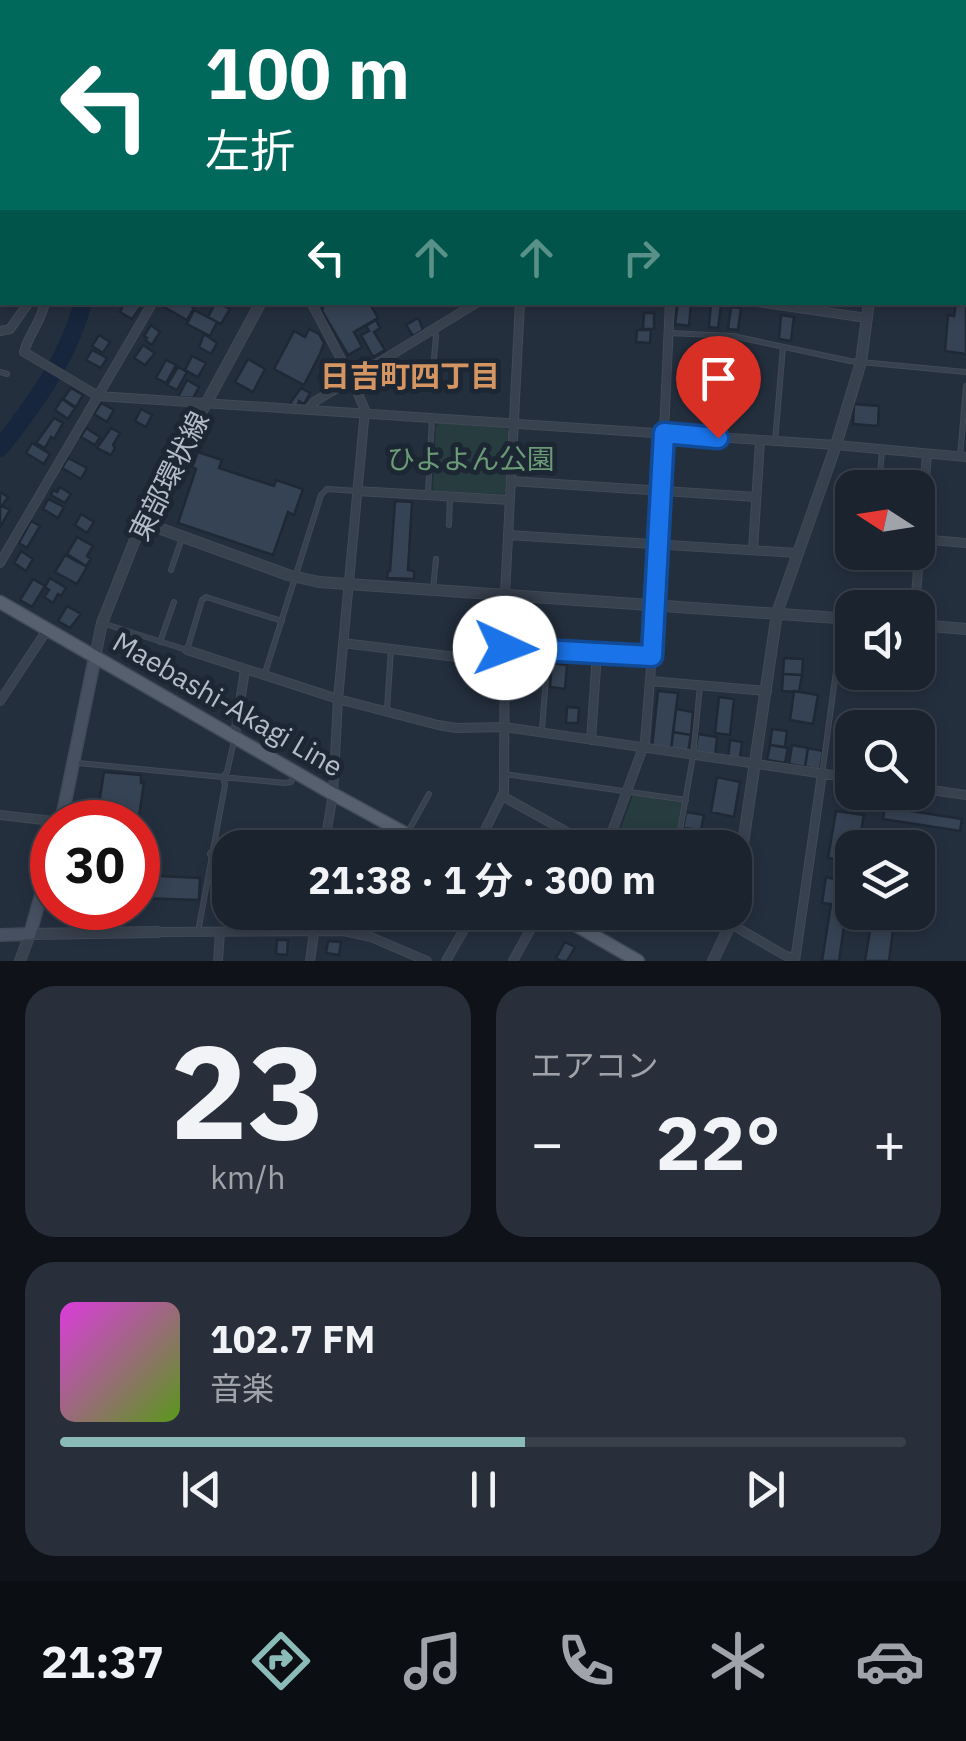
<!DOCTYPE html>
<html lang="ja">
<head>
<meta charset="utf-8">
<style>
  body { margin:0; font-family:"IBM Plex Sans","Noto Sans JP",sans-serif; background:#282f3a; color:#f1f3f6; height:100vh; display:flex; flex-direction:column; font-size:38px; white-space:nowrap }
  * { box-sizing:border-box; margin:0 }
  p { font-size:32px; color:#a0a4aa }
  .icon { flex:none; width:55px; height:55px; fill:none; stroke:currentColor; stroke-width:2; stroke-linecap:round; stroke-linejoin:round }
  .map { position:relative; height:961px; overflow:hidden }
  .drawer { display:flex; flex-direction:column; gap:25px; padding:25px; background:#0f1319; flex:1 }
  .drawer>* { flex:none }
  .banner { position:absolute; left:0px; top:0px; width:968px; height:305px; box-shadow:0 5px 15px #0003,0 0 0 2px #39404a; background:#00695c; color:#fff; overflow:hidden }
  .needle { width:65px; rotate:282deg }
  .fabs { position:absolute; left:835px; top:470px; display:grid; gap:20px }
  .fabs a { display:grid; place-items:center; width:100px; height:100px; border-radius:20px; background:#1b232e; box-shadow:0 5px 15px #0003,0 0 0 2px #39404a; font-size:50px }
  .speed { position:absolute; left:30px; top:800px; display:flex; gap:20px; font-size:50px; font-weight:700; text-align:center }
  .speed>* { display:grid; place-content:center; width:130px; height:130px; border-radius:50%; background:#1b232e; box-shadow:0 5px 15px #0003,0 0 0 2px #39404a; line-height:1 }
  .speed .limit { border:15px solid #d22; background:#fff; color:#111 }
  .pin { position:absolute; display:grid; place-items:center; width:85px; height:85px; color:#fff; margin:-102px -42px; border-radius:50% 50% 50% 0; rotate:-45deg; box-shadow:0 0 10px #0007 }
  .pin .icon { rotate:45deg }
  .me { position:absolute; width:110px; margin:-55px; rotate:92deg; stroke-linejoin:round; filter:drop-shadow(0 0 8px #0008) }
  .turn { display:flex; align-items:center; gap:35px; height:210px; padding:0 40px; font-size:45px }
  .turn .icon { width:130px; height:130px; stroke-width:2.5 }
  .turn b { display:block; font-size:70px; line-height:85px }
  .lanes { display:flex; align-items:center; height:95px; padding:0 40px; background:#0003; justify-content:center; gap:50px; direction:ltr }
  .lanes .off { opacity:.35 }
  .big { font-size:75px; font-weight:700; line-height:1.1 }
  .drawer .widget { flex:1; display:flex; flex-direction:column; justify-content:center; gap:15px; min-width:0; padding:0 35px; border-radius:30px; background:#282f3a }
  .drawer .dial { align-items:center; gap:0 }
  .dial b { font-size:130px; line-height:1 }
  .song { display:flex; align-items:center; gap:30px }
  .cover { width:120px; height:120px; border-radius:15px; background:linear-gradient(135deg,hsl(300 70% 55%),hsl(90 70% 35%)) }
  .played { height:10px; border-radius:5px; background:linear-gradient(90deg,#8bbbb9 55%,#39404a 55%) }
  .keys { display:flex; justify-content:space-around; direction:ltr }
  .heat { display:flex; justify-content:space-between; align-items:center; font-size:55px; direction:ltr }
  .drawer .tiles { flex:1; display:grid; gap:25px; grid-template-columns:1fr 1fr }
  .widget:last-child { grid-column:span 2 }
  .trip { position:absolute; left:212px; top:830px; width:540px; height:100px; border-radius:30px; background:#1b232e; box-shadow:0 5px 15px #0003,0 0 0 2px #39404a; font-weight:700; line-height:100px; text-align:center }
  .menu { display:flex; height:160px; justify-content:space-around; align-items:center; background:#0b0e12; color:#a0a4aa }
  .menu .icon { width:70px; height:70px }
  .menu .selected { color:#8bbbb9 }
  .menu b { font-size:45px; color:#f1f3f6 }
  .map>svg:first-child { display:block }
  .green { fill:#263c3f }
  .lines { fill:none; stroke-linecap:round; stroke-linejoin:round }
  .river { stroke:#17263c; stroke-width:18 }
  .building { fill:#364354; stroke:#1f2835; stroke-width:2.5 }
  .service-casing { stroke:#414a57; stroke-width:6 }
  .minor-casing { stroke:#414a57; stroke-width:10 }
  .tertiary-casing { stroke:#414a57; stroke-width:12 }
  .secondary-casing { stroke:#414a57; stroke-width:14 }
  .primary-casing { stroke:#414a57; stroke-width:15 }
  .service { stroke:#38414e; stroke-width:4 }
  .minor { stroke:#38414e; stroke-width:8 }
  .tertiary { stroke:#38414e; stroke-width:10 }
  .secondary { stroke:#465061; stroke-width:11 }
  .primary { stroke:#56606e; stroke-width:12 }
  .route-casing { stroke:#114b97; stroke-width:25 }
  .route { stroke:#1a73e8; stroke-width:18 }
  .labels { text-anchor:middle; stroke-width:10; stroke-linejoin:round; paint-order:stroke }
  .park-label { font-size:28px; fill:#6b9a76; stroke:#1d2633 }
  .street-label { font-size:28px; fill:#b4bcc9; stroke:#1d2633 }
  .neighbourhood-label { font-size:30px; font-weight:bold; fill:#d59563; stroke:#1d2633 }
</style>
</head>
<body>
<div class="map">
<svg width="966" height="961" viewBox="0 0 966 961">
  <rect width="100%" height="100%" fill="#242f3e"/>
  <path class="green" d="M439,423L505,428L509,431L505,492L503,494L436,491L433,488L436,427Z
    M633,795L684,803L676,847L614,848Z"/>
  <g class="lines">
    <path class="river" d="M196,2L198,0
      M0,448C34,405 69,357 83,302"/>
  </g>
  <path class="building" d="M965,264H966V354L945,351L948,315L954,316L956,302H965Z
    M125,302L142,305L132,319L120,312Z
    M166,302H184L194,308L187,320L164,307Z
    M216,302L230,309L221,324L208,317Z
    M331,302H369L378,318L354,332L362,347L348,355L322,311L323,307Z
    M678,302H691L689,326L675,324Z
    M711,303L721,305L718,328L709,327Z
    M731,307L741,308L738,330L728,329Z
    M194,310L217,322L210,336L187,324Z
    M644,313H654V329H643Z
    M781,315L794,317L791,341L779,339Z
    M416,319H419L423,330L413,336L406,325Z
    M376,320L380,328L374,332L385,350L373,357L361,335L369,331L366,326Z
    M151,325L160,332L152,345L145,340L147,338L144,336Z
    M309,329L319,334L324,343L320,354L304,385L274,369L294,331L305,337Z
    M637,330H651L650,343L636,342Z
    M204,334L217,343L211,354L199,347Z
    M99,335L110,342L103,353L92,346Z
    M143,345L155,353L145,365L134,358Z
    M92,350L107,358L101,368L86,360Z
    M192,356L206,363L198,377L185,370Z
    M248,359L265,369L253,392L235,382Z
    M166,360L176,365L166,383L156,378Z
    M325,364L335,370L328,384L318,378Z
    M178,367L187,372L177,390L167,385Z
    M187,380L199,387L193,398L178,397Z
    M71,388L83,395L76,407L63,399Z
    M301,388L310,393L304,404L299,401L297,407L290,403Z
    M62,399L75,408L68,419L55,410Z
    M101,403L114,410L107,422L94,414Z
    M854,404L879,406L878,426L853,424Z
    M141,409L152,415L146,427L135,421Z
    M54,418L63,423L54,439L51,437L45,448L36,443Z
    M86,428L100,437L95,445L81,437Z
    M111,428L120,433L113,445L115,448L111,455L97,448Z
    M32,443L50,454L44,464L26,453Z
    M198,452L222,460L219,468L274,486L276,480L303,489L294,515L288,512L273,555L178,523L196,469L192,467Z
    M68,458L87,468L81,479L62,468Z
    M60,487L71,494L65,503L51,495L53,490L57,492Z
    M0,492L8,497L2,506L10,510L0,527Z
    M48,499L64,507L58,518L43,509Z
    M395,501L412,502L408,570L414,571V579L387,578L388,571H390Z
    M81,514L94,522L87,533L75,525Z
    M31,521L40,526L27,548L19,543Z
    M77,537L93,546L87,556L91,559L86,566L67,554Z
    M21,551L33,559L26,571L14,563Z
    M65,555L87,567L77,584L55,572Z
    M50,578L66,588L61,596L58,594L53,603L44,597L49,590L45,587Z
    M33,579L45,586L32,607L20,600Z
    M67,606L81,614L70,628L58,621Z
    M784,658L803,659L802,675L783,674Z
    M552,663L567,665L565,689L550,687Z
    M783,674L802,675L799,692L782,691Z
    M658,691L678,693L671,750L652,747Z
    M794,691L818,695L813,724L790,720Z
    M719,697L734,699L730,735L715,733Z
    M567,707L579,708L578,723H566Z
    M676,709L693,712L691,735L673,732Z
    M772,729L787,731L785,747L770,745Z
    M673,732L691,735L688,752L671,750Z
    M698,734L717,737L715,757L695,754Z
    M730,740L742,742L740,759L728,758Z
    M770,745L788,748L785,763L767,760Z
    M792,745L808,748L805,767L789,764Z
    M808,748L823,751L820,770L805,767Z
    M104,772L141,775V783H144L138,823L96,822Z
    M717,777L740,782L734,817L711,812Z
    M885,807L962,819L960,831L883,819Z
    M836,811L864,815L858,848H852V862L828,858Z
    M686,812L704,815L701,830L683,828Z
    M683,828L701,830L698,848H679Z
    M837,859L852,862V871L839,961H822L831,904L822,903L826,877L834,879Z
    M138,875L200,878L199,900L138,898Z
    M414,912H447L440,926Z
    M859,912H862L861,922L871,923L870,928L844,924L845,919L857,921Z
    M872,919L894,923L889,961H865Z
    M277,940H288L287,955L276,954Z
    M328,941L341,942L339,955L326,953Z
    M565,942L575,947L567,961H561L556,958Z"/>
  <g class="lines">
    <defs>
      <path id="service" d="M965,60H966
        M0,73L2,70
        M965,258H966
        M669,333L733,336L850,361L966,372
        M433,371L436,335L434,329
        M0,372L7,374
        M718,437L726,338
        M775,442L783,347
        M960,457L966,386
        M879,488L882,450
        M428,493L432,418
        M449,525L450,496
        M171,570L182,538
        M433,589L436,559
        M102,623L187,650L202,600L206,597L282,621
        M160,642L174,602
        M265,673L321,495L327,489L357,491
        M387,709L391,649
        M542,730L548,650
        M78,763L285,783L291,782L294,776
        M504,774L686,800
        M822,774L843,620
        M409,830L429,794
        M677,848L693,756L700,686
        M198,932L225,785L223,777L227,772L234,741"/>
      <path id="minor" d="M357,0L359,2
        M965,202H966
        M0,239L2,240
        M45,302C42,321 28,335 24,352L98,396L836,445L966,457
        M757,302L867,318
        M312,304L352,380L365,410L338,699L333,794L324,848
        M0,331L10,329L29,302
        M308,410L314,402L478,302
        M511,481L756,497
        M357,491L510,500
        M508,535L797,553
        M920,539L966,543
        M753,550L760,441
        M0,563L153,302
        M915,608L927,454
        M343,643L505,663
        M505,648L652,656
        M187,650L338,699L438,725L456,728L505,727L852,778
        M650,681L767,691
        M0,701L47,630
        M235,735L245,670
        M591,740L597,653
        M918,788L966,795
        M504,797L596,848
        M0,815L61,822
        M476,848L504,792L505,595L520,302
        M606,848L645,742L656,605L670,302
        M212,854L230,856
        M710,912L786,956L795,958
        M158,932L344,931L371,937L427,961
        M218,961L220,932
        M310,961L317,912
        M446,961L474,912
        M513,961L540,912
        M795,961L822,774"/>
      <path id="tertiary" d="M684,2L809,0
        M901,2V0
        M965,120H966
        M142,522L288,575L319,582L852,619
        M918,625L966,629
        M95,657L102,623L142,522L261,302
        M735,898L777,613L836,445L861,362L869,302
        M20,961L30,934L158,932
        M713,961L731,923L733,912"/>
      <path id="secondary" d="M61,822L95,657
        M0,935L30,934L52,856"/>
      <path id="primary" d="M0,602L333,794L432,848
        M553,912L638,961"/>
    </defs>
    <use href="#service" class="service-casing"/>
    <use href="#minor" class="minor-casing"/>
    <use href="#tertiary" class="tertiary-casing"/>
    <use href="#secondary" class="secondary-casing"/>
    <use href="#primary" class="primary-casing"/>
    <use href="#service" class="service"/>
    <use href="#minor" class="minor"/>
    <use href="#tertiary" class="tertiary"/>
    <use href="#secondary" class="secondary"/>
    <use href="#primary" class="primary"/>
  </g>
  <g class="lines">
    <defs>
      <path id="route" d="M505,648L652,656L664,433L718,438"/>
    </defs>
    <use href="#route" class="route-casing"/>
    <use href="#route" class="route"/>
  </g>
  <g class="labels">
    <g class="park-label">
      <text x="471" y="469">ひよよん公園</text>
    </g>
    <g class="street-label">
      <text transform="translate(169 476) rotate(-63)" y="10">東部環状線</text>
      <text transform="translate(228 704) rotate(30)" y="10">Maebashi-Akagi Line</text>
    </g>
    <g class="neighbourhood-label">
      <text x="410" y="387">日吉町四丁目</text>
    </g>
  </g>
</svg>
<div class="fabs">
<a><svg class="needle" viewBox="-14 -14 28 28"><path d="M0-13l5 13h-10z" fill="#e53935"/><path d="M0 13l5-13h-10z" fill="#a0a4aa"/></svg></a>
<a><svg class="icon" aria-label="sound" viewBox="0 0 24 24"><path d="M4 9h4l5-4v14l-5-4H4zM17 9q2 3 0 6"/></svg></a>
<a><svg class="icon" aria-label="search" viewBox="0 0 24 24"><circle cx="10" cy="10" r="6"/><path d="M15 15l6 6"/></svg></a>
<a><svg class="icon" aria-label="layers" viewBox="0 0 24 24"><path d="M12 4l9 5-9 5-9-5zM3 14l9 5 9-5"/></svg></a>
</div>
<div class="speed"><div class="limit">30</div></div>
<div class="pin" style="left:718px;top:438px;background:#d93025"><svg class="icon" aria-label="arrive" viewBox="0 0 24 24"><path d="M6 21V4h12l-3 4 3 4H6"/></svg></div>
<svg class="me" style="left:505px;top:648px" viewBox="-20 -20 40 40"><circle r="19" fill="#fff"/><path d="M0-13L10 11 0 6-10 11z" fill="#1a73e8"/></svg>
<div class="trip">21:38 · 1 分 · 300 m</div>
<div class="banner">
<div class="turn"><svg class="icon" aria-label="left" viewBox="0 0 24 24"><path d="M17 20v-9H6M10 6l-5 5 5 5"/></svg><div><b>100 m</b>左折</div></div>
<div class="lanes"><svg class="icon" aria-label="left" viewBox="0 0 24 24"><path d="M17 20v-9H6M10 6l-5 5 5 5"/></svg><svg class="icon off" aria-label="ahead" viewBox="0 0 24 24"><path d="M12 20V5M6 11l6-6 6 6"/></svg><svg class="icon off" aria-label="ahead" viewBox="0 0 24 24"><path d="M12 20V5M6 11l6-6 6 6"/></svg><svg class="icon off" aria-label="right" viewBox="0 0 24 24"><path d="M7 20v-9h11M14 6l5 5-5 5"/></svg></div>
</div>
</div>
<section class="drawer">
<div class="tiles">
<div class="widget dial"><b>23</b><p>km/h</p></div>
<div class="widget"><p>エアコン</p>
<div class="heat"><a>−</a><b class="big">22°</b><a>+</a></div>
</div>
<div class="widget">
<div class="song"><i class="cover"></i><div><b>102.7 FM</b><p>音楽</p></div></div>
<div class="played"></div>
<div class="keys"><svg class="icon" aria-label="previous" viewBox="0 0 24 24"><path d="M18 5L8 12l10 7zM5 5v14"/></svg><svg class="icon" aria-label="pause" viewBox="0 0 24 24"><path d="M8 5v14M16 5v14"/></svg><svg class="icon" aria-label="next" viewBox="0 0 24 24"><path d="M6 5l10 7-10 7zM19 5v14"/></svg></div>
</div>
</div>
</section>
<nav class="menu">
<b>21:37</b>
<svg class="icon selected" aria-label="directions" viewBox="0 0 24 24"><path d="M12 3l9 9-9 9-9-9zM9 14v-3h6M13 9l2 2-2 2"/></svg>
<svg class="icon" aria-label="music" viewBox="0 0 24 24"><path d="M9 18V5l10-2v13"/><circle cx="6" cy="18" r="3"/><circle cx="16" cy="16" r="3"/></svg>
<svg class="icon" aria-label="phone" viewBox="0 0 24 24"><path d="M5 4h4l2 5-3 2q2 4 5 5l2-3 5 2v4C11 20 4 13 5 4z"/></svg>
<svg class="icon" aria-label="climate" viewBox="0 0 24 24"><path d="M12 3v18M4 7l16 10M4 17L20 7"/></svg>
<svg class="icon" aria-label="car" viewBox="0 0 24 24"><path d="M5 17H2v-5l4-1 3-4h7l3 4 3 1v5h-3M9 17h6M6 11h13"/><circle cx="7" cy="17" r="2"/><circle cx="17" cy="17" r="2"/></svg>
</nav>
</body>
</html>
